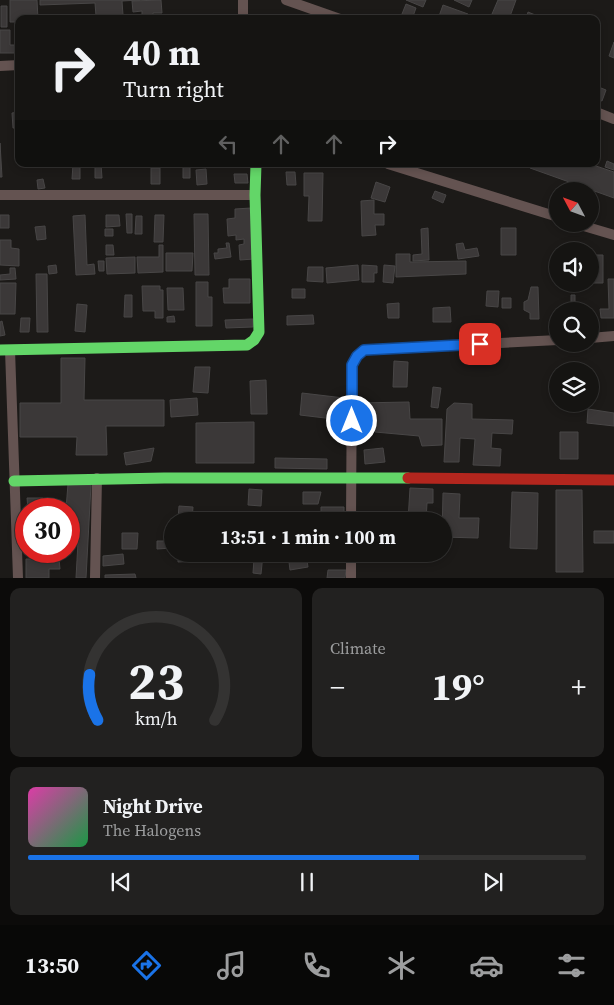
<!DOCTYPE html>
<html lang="en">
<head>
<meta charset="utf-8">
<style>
  body { margin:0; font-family:"Source Serif 4",serif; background:#222120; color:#f1f3f6; height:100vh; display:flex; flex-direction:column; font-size:19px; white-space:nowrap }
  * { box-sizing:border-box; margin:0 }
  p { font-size:16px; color:#9d9e9f }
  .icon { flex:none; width:28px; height:28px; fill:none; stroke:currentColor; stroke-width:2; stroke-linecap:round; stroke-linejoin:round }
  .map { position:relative; height:578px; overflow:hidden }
  .side { display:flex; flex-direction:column; gap:10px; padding:10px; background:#0c0b0a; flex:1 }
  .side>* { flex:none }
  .top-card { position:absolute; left:15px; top:15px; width:585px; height:152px; border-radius:10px; box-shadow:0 2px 8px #0003,0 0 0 1px #343332; background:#151412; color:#f1f3f6; overflow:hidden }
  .needle { width:32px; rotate:311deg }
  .tools { position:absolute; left:549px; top:182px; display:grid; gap:10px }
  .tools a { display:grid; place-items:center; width:50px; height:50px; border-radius:50%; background:#151412; box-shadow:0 2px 8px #0003,0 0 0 1px #343332; font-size:25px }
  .speed { position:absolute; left:15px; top:498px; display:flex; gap:10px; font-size:25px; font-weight:700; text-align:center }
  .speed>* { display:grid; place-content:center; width:65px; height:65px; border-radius:50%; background:#151412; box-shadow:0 2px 8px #0003,0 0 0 1px #343332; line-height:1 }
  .speed .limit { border:8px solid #d22; background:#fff; color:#111 }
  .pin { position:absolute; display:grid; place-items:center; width:42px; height:42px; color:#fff; margin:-21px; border-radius:10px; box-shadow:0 2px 8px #0006 }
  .me { position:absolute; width:55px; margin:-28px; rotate:0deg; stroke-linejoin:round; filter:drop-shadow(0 0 4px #0008) }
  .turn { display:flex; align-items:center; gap:18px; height:105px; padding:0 25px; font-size:22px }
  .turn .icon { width:65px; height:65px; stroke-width:2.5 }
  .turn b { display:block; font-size:35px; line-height:42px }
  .lanes { display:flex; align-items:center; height:48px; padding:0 25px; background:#0003; justify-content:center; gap:25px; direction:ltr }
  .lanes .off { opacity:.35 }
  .big { font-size:38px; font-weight:700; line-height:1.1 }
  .side .widget { flex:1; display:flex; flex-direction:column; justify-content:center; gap:8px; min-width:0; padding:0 18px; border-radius:10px; background:#222120 }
  .side .dial { align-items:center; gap:0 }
  .dial svg { height:130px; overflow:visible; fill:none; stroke:#343332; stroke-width:7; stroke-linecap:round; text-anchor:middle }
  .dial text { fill:#f1f3f6; stroke:none }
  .song { display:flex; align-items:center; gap:15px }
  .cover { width:60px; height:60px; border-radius:8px; background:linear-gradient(135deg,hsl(320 70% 55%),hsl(140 70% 35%)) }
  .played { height:5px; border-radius:2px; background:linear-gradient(90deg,#1a73e8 70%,#343332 70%) }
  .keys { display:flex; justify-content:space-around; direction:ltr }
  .heat { display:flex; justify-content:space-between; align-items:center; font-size:28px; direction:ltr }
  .side .tiles { flex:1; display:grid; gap:10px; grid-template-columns:1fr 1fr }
  .widget:last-child { grid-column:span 2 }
  .trip { position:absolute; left:164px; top:512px; width:288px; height:50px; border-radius:25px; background:#151412; box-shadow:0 2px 8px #0003,0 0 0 1px #343332; font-weight:700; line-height:50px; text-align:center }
  .tabs { display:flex; height:80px; justify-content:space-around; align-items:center; background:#080807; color:#9d9e9f }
  .tabs .icon { width:35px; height:35px }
  .tabs .active { color:#1a73e8 }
  .tabs b { font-size:22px; color:#f1f3f6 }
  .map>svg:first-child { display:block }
  .building { fill:#3b3838; stroke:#484646 }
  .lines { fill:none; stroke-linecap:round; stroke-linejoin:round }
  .street { stroke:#645351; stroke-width:10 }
  .fast { stroke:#63d668; stroke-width:11 }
  .jam { stroke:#b3261e; stroke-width:11 }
  .route-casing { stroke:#114b97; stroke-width:12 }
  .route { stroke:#1a73e8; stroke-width:9 }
</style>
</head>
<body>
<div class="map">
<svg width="614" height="578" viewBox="0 0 614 578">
  <rect width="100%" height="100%" fill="#1c1a18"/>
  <path class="building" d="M10,0H37L38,19H19V22H10Z
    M40,0H140L122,1L123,15L96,16L95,3L40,5Z
    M161,0L162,13H153V19H142V11L133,12L132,1Z
    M406,0H426L423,7Z
    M454,0H472L469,7Z
    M498,0H516L509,19L492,14Z
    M406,4L416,8L412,19H400Z
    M443,5L468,14L466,19H438Z
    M1,6H7V27H1Z
    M528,12L545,19H526Z
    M0,30H10V45H19V53H0Z
    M614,42V58L609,56Z
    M596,86L606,90L602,101L596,99Z
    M19,112V128H13L12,113Z
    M0,143L2,177H0Z
    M607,161L614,164V170L605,167Z
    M73,164H80V179H72Z
    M95,164H101L102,178H95Z
    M179,164H190V178H183V167H179Z
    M532,164H590L614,172V198L530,168Z
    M151,168H160V184H151Z
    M206,169L207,184L197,185L196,170Z
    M286,172H295L296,185H287Z
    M304,173H323L322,221H308L309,196H304Z
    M234,174H247L248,183H235Z
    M43,179L45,188L38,189L37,180Z
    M376,182L390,187L385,202L371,198Z
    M435,191L446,195L443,203L432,198Z
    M374,200V214H384V225H375L376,235L362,236L361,201Z
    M251,208L254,259L240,260L239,245L244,244V239L236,240V235L228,236L227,219L235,218V209Z
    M126,214H132V233H127Z
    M194,214H208L209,275H195Z
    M0,215H9V228H0Z
    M85,215L87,265L94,264L95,274L76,275L73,216Z
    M106,215H119L120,226L106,227Z
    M155,215H164L163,242H154Z
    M136,216H142V234H135Z
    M45,226L46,239L37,240L35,227Z
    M428,228L429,260L413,261V255L422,254L421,229Z
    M501,228H516V255H501Z
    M105,229H113V236H105Z
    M0,240H11V248L19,249V266L0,265Z
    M226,243H229L231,257L215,259L214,253H218V249L227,248Z
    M463,243L465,250L477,248L479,256L458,259L456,244Z
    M106,245H113L114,255H106Z
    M159,245H163V272L138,273L137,257H159Z
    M166,253H193L192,271H166Z
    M396,254H410V262L466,261V274L396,277Z
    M594,255H603V283H590V266H594Z
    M135,257V273L107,274L106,258Z
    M98,261H104V271H99Z
    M56,265L57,273L49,274L48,266Z
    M358,265L359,280L327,283L326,268Z
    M362,265L377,266V273H374V282H362Z
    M384,265L395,266L393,283L383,282Z
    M308,267H323V282L307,281Z
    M10,268H15L16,279L0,280V275L10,274Z
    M36,274H47L48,332H37Z
    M229,279H250V303H224L223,288H229Z
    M608,279H614V318H601L600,309H609Z
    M196,282H208V297H212V326H196Z
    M0,283H16L15,314H0Z
    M142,286H160V290H163V318H155V311H143Z
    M531,287H538L539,319H530V313L524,310V302L528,300Z
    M167,288H183L184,310H168Z
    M292,289H305V298H292Z
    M487,291H499L498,307L486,306Z
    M125,295H132V317H124Z
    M571,295H575V305H571Z
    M502,298H511V308H502Z
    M399,303V318H388L387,304Z
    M77,304L87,305L85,332L75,331Z
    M450,307L451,322H433V308Z
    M313,315L314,324L287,325V316Z
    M174,316L175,322H167V317Z
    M21,318H30L29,332H20Z
    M253,319V327L226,328L225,320Z
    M2,321L5,335L0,336V322Z
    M61,358H85L84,400H164V426H106L107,455H76L77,437H20V403H61Z
    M394,361L408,362L407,387H393Z
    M195,367H210L208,393L193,392Z
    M266,380L267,414H251L250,381Z
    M433,387L441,388L438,408L431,407Z
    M302,393L344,398L342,420L300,415Z
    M197,398L198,415L171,417L170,400Z
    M409,402L410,419H442V445L422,446L419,436L375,432L372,420H357L356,403Z
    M454,403L472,404V419L513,420L512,434L492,433L491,448L501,449L500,466L473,465L475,439L460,438L459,462H444L447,409Z
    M588,409L614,413V426L587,423Z
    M254,422V463H196V423Z
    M560,432H578V459H560Z
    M154,448L151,461L126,465L124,453Z
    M383,448L385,462L365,464L364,450Z
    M275,458L327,459V469L275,468Z
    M68,484L91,485L86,578H76L79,524H69V509H66Z
    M410,488L433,489V503H427L426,521H408Z
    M249,489L262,490L261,506L248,505Z
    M556,490H582L583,572H556Z
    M303,492H321L318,504H303Z
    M512,492L538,493L537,549L510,548Z
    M443,493L460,494L459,518H479L478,538L442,537Z
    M27,498H43L51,509H28Z
    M179,506L193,507L192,520L178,519Z
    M321,507H344V521H321Z
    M594,531H614V543H594Z
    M122,533H138L137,549H122Z
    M157,541H172V548L157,549Z
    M123,554L124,564L103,566V556Z
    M178,554H237V559L178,562Z
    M247,554H263L261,574L253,573L254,559L246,558Z
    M288,554H306L308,567L290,570Z
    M403,554H416V562L403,561Z
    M26,559H59L60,569H49V578H26Z
    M328,570H346L345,578H327Z
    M135,574L136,578H105V575Z"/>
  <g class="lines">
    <path class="street" d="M243,0V19
      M286,0L340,19
      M0,66L19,65
      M596,112L614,119
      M388,164L558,217
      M0,195H255
      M577,224L614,235
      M590,338L614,336
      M10,350L18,578
      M351,521L352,365L357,356L365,350L558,340
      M95,578L97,478
      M351,578V554"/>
    <path class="fast" d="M0,350L247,345L254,340L259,332L255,195L256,164
      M14,481L164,478H408"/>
    <path class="jam" d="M408,478L614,480"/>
  </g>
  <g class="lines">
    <defs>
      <path id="route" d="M352,421V365L357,356L364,350L480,344"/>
    </defs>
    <use href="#route" class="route-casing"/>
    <use href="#route" class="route"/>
  </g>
</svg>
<div class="tools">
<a><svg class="needle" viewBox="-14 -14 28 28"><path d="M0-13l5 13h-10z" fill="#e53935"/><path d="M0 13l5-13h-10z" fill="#9d9e9f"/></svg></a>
<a><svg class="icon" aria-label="sound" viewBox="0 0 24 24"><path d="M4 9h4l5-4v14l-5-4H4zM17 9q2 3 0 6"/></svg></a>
<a><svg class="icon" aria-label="search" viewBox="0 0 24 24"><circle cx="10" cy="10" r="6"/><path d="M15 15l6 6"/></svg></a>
<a><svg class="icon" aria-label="layers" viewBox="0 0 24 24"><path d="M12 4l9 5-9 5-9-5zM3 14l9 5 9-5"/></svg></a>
</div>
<div class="speed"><div class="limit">30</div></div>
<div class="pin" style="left:480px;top:344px;background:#d93025"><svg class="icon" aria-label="arrive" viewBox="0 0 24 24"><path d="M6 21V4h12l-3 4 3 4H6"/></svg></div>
<svg class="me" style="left:352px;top:421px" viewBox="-20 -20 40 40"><circle r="17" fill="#1a73e8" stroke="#fff" stroke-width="3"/><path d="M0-11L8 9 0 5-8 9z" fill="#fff"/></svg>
<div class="trip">13:51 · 1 min · 100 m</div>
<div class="top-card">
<div class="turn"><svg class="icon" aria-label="right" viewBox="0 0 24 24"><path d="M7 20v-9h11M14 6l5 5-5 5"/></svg><div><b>40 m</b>Turn right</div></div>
<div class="lanes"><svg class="icon off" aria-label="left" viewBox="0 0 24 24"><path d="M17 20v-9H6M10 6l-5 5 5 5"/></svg><svg class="icon off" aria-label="ahead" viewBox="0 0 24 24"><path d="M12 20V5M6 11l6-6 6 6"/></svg><svg class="icon off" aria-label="ahead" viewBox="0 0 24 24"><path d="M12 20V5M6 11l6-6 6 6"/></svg><svg class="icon" aria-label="right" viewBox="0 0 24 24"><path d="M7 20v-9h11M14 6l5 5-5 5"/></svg></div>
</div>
</div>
<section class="side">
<div class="tiles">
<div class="widget dial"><svg viewBox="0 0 100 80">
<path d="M14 69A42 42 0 1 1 86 69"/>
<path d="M14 69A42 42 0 0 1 9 41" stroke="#1a73e8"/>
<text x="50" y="56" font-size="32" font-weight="700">23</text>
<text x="50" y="72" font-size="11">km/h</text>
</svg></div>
<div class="widget"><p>Climate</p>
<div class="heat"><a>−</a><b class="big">19°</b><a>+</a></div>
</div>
<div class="widget">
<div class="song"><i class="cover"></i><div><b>Night Drive</b><p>The Halogens</p></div></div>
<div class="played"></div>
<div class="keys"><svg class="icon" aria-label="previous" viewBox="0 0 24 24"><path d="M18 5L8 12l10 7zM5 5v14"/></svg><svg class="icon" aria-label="pause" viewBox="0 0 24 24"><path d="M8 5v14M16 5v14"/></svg><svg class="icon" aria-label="next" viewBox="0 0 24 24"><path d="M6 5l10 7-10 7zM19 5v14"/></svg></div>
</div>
</div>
</section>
<nav class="tabs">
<b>13:50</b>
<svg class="icon active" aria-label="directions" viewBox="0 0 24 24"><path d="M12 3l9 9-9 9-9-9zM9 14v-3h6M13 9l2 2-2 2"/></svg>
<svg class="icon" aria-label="music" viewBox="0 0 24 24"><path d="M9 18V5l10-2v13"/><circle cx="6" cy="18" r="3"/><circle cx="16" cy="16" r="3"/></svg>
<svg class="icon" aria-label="phone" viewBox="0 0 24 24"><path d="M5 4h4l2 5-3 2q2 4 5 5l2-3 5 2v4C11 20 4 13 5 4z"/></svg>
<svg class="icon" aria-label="climate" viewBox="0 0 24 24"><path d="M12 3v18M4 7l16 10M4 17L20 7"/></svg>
<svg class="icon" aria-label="car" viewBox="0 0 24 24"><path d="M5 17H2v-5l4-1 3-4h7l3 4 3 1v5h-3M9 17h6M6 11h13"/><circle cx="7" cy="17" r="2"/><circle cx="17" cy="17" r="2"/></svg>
<svg class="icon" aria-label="filters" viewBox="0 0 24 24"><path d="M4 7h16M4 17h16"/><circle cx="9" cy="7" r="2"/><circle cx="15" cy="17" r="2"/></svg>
</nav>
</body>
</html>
